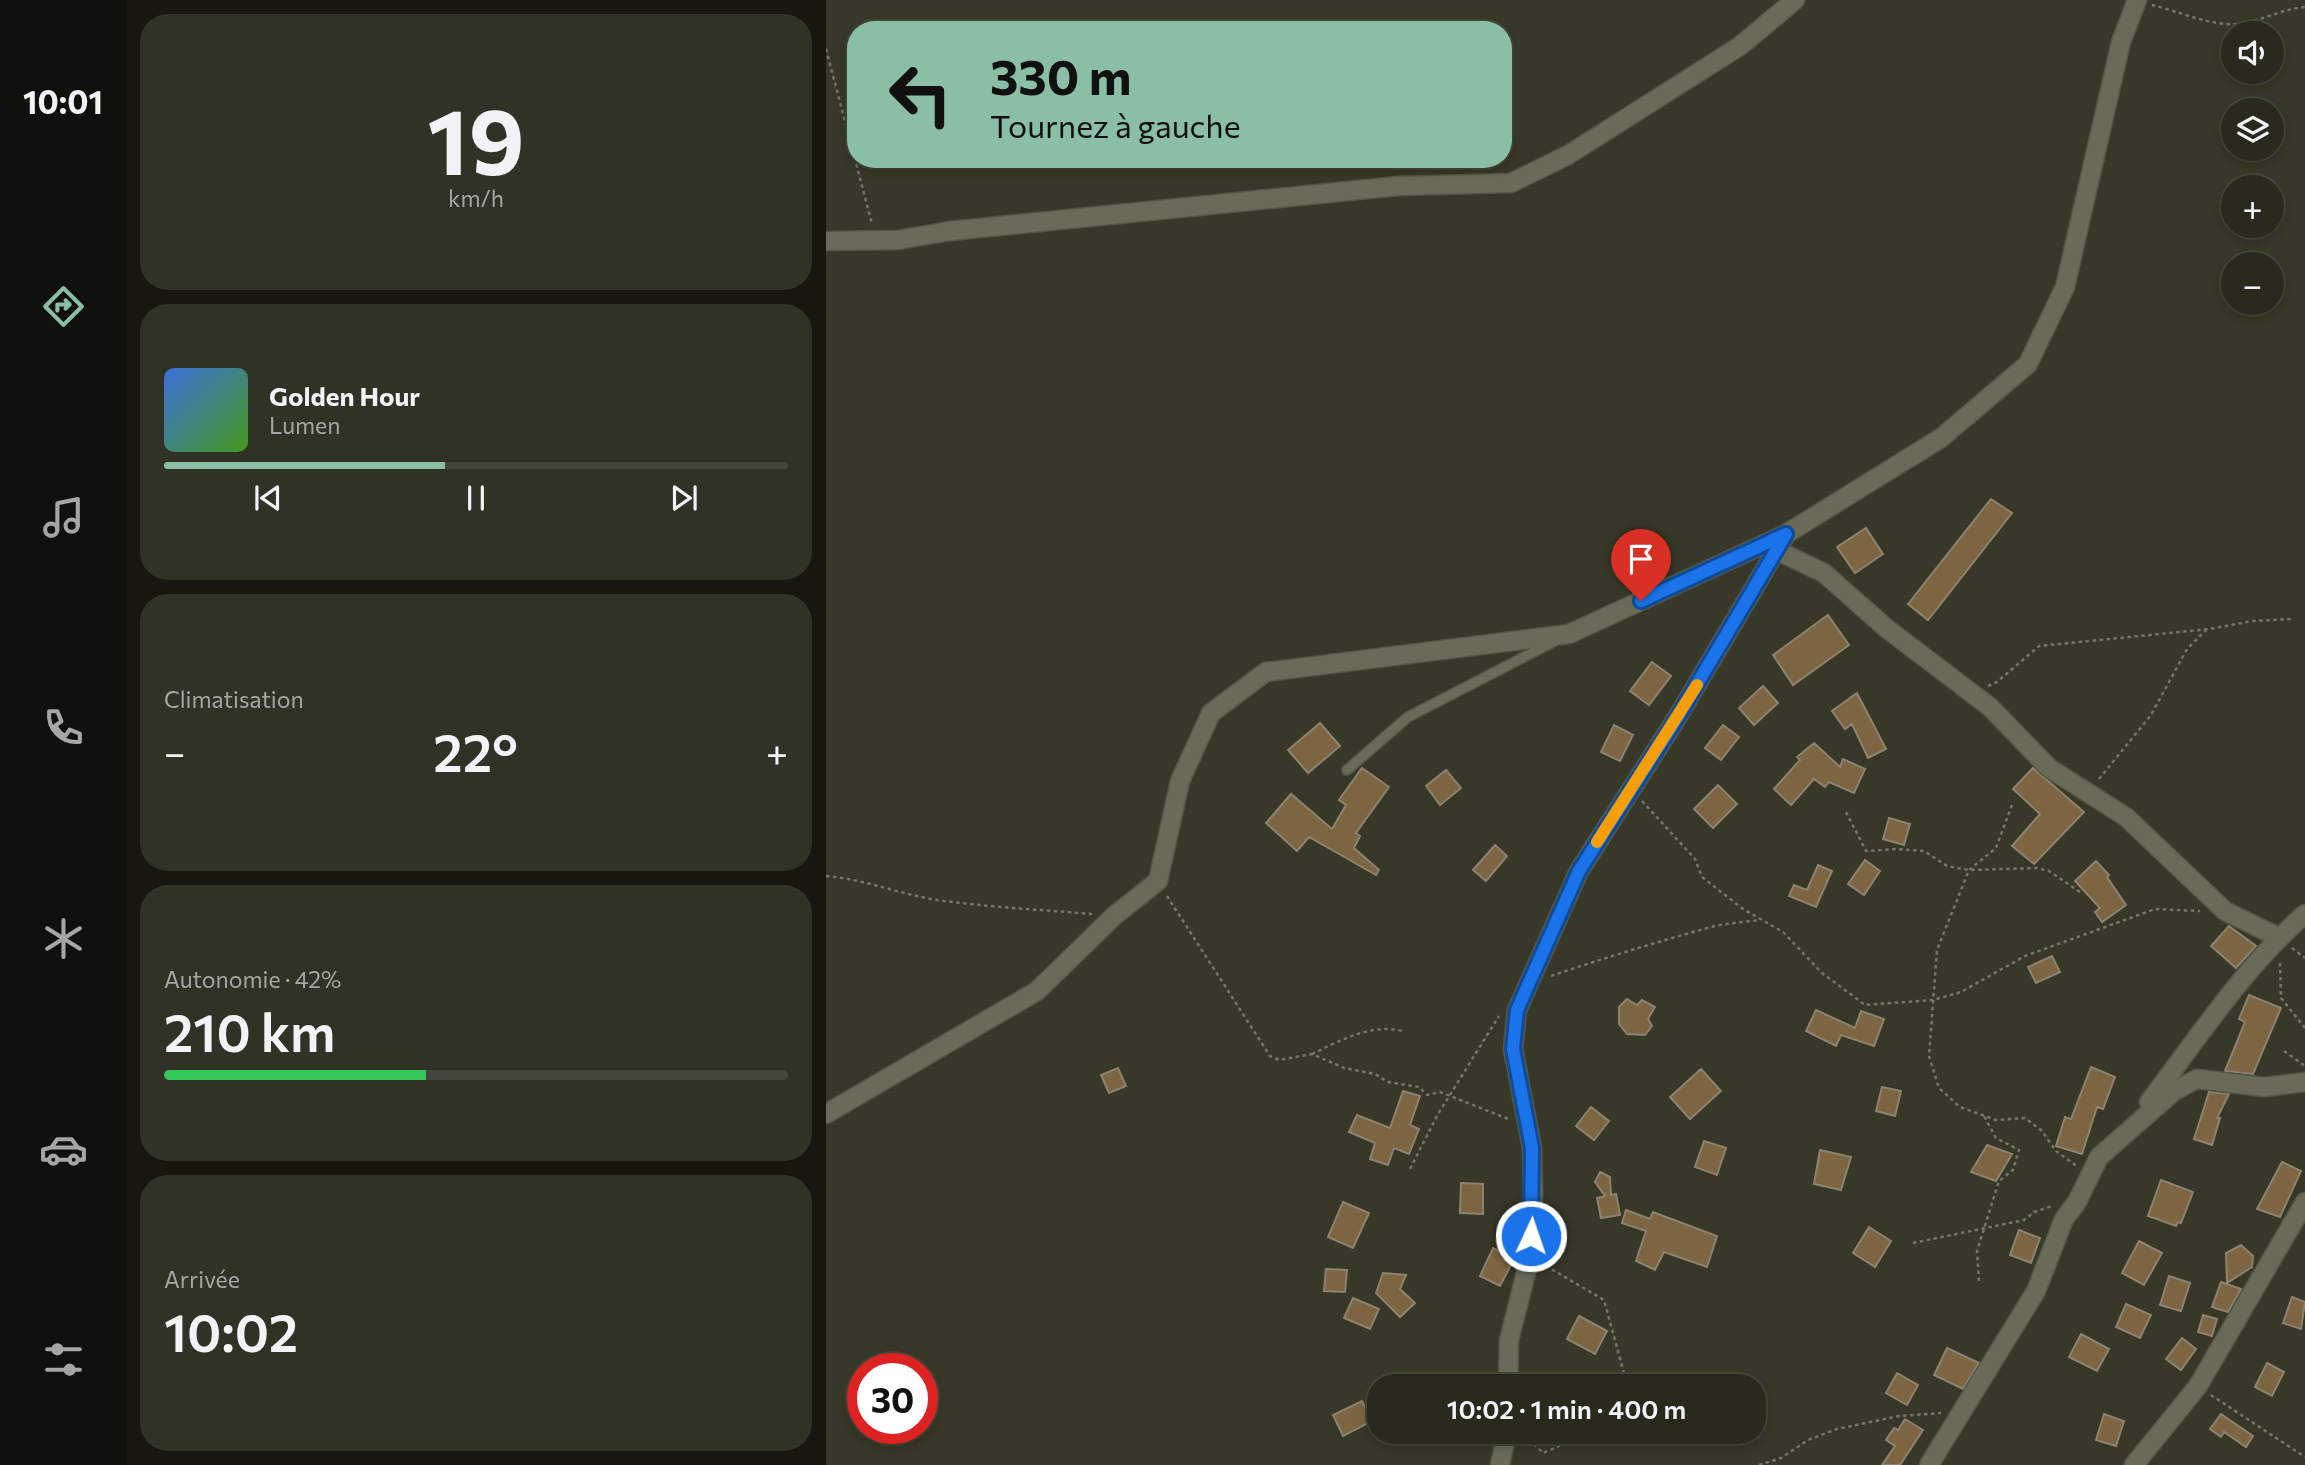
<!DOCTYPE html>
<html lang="fr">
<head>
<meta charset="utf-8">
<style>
  body { margin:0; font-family:Commissioner,sans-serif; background:#313226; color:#f1f3f6; height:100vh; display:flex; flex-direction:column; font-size:26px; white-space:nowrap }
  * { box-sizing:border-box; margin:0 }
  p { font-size:23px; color:#a5a7a4 }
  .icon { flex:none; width:38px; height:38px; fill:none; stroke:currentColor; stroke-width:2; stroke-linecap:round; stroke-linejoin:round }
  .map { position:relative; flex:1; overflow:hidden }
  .details { display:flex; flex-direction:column; gap:14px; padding:14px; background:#171710; width:700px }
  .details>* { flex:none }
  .banner { position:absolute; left:21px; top:21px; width:665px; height:147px; border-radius:28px; box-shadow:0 4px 10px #0003,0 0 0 2px #45463b; background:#8abfa5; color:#111; overflow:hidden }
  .fabs { position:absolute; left:1395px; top:21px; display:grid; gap:14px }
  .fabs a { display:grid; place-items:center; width:63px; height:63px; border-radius:50%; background:#292a1d; box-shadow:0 4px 10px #0003,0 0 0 2px #45463b; font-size:35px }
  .speed { position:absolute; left:21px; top:1353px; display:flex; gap:14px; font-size:35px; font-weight:700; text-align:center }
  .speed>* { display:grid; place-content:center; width:91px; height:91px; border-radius:50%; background:#292a1d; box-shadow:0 4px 10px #0003,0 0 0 2px #45463b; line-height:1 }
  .speed .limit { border:10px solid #d22; background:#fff; color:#111 }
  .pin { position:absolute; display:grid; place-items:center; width:60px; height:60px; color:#fff; margin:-72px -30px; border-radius:50% 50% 50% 0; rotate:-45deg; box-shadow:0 0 7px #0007 }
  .pin .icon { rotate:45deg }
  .me { position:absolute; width:77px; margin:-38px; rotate:3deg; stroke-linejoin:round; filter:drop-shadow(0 0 5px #0008) }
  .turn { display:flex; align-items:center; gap:24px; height:147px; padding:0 28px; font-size:32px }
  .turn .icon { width:91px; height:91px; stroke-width:2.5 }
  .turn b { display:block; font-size:49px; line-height:60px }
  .big { font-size:52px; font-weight:600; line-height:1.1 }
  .details .tile { flex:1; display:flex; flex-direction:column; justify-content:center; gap:10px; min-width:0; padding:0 24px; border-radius:28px; background:#313226 }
  .details .dial { align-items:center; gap:0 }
  .dial b { font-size:91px; line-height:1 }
  .song { display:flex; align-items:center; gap:21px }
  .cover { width:84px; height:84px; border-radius:10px; background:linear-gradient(135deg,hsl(220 70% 55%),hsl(100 70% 35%)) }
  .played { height:7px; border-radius:4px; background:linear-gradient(90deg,#8abfa5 45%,#45463b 45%) }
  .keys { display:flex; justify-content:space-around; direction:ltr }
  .heat { display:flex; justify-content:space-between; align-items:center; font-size:38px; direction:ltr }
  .charge { height:10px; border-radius:5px; background:linear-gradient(90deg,#34c759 42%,#45463b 0) }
  .trip { position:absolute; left:541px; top:1374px; width:399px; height:70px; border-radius:28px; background:#292a1d; box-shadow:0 4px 10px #0003,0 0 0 2px #45463b; font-weight:600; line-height:70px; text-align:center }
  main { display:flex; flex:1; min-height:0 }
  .tab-bar { display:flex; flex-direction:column; width:126px; justify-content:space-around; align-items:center; background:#10110c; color:#a5a7a4 }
  .tab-bar .icon { width:49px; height:49px }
  .tab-bar .current { color:#8abfa5 }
  .tab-bar b { font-size:32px; color:#f1f3f6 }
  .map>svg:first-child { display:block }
  .building { fill:#7c6540; stroke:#8d8271; stroke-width:2 }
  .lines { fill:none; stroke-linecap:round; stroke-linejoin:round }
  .lane-casing { stroke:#545546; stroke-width:12 }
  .street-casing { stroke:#545546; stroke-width:21 }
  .path { stroke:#757668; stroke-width:2.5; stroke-dasharray:3.5 3.5; stroke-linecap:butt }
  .lane { stroke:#696b58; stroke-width:9 }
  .street { stroke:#696b58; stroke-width:18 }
  .route-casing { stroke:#114b97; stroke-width:18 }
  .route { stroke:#1a73e8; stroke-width:12 }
  .slow { stroke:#f59e0b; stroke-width:12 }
</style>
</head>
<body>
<main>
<nav class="tab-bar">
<b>10:01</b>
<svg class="icon current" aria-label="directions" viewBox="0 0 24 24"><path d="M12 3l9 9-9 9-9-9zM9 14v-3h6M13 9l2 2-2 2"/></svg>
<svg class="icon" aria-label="music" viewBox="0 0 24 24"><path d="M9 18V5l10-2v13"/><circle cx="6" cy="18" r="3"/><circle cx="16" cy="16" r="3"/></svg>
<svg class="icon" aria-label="phone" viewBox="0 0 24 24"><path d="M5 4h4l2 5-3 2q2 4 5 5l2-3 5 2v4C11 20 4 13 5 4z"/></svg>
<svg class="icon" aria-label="climate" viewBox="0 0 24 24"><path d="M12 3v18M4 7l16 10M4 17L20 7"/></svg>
<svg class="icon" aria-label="car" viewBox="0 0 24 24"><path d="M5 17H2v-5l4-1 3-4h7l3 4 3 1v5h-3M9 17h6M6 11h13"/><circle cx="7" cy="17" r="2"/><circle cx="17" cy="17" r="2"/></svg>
<svg class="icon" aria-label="filters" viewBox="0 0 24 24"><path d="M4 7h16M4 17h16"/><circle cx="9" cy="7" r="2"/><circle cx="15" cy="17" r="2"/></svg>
</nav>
<section class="details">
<div class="tile dial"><b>19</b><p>km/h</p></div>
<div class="tile">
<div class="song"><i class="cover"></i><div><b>Golden Hour</b><p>Lumen</p></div></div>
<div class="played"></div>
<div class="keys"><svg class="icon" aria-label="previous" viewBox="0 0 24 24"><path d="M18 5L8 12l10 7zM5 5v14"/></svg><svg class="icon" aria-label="pause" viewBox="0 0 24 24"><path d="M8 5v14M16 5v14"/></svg><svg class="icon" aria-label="next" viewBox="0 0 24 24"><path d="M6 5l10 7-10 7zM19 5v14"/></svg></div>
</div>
<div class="tile"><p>Climatisation</p>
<div class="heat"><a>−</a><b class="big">22°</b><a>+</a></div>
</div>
<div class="tile"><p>Autonomie · 42%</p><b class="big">210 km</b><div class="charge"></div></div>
<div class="tile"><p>Arrivée</p><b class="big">10:02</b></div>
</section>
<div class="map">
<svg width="1479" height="1465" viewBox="0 0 1479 1465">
  <rect width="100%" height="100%" fill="#373827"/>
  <path class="building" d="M1165,499L1186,513L1102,620L1082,604Z
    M1040,528L1057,554L1029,573L1011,547Z
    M1002,615L1023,645L967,685L947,655Z
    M826,662L845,676L823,705L804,691Z
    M937,686L952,703L928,725L913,708Z
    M1031,693L1060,749L1042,758L1026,724L1019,729L1006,711Z
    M494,723L514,746L482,773L462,750Z
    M788,725L807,735L794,761L775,752Z
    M897,725L913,737L895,760L879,748Z
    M988,743L1014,767L1017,759L1039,769L1028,793L1003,782L999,787L988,779L965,805L948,789L974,760L971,757Z
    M536,768L563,787L530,833L534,836L528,848L553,870L550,875L483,837L471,851L440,823L465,794L506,829L520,805L513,800Z
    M1207,768L1258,812L1208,864L1186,846L1214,814L1187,789Z
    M620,770L635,788L614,805L600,786Z
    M892,785L911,804L887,828L868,809Z
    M1063,818L1084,824L1078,845L1057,839Z
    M669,845L681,856L660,881L647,870Z
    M1039,860L1054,871L1038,895L1022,884Z
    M1270,861L1283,875L1281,877L1300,905L1276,922L1269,912L1274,908L1249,881Z
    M992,865L1006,871L990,907L963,896L968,885L981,890Z
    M1403,926L1430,946L1410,968L1385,946Z
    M1226,956L1234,972L1210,983L1202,967Z
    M1423,995L1455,1008L1427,1074L1399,1071L1419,1022L1413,1019Z
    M801,999L811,1005L816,1000L829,1007L822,1019L826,1026L819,1035L801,1034L793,1024V1007Z
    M990,1010L1029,1028L1035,1011L1058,1019L1048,1046L1015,1035L1010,1046L980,1031Z
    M1265,1067L1289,1077L1277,1109L1271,1107L1256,1154L1230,1146L1239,1117L1245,1119Z
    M292,1068L300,1086L283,1093L275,1075Z
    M875,1069L895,1091L864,1119L844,1097Z
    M1056,1087L1075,1091L1069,1116L1050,1111Z
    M577,1091L594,1096L584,1125L593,1129L583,1154L568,1148L562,1165L544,1159L549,1143L523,1132L531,1115L564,1128Z
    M1383,1092L1403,1094L1391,1118H1394L1386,1145L1368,1139Z
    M765,1107L783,1121L768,1140L750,1126Z
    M878,1141L900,1148L891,1175L869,1167Z
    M1161,1145L1186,1154L1170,1181L1145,1172Z
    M994,1150L1025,1157L1015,1190L988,1184Z
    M1456,1162L1475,1171L1454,1217L1431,1209Z
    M774,1172L784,1177L785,1195L790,1194L794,1215L775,1218L771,1198L779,1196L769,1182Z
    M1335,1180L1367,1192L1355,1223L1352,1222L1350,1226L1322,1216Z
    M635,1183L657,1184V1214L634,1213Z
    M517,1202L543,1213L527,1248L502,1237Z
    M800,1210L824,1219L827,1212L891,1236L881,1267L838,1252L829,1270L810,1261L820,1231L796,1223Z
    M1043,1227L1065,1241L1049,1267L1027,1253Z
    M1193,1230L1214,1238L1205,1263L1184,1255Z
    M1313,1241L1336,1253L1318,1285L1296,1273Z
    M1415,1245L1427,1256L1426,1267L1401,1283L1400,1253Z
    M667,1248L688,1259L674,1286L654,1276Z
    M500,1269L521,1270L519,1292L498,1291Z
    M557,1273L580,1275L574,1289L589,1303L574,1317L550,1293Z
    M1343,1276L1364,1283L1355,1311L1334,1305Z
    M1395,1282L1415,1289L1402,1312L1386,1307Z
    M1466,1297L1479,1302L1475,1329L1457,1323Z
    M527,1298L553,1309L544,1329L518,1318Z
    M1300,1304L1325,1315L1314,1338L1290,1327Z
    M1377,1315L1391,1319L1386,1336L1372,1332Z
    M753,1316L781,1331L769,1354L741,1339Z
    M1255,1334L1283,1349L1271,1371L1243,1357Z
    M1356,1338L1370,1349L1355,1370L1340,1359Z
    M1121,1348L1153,1363L1137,1389L1108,1375Z
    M1441,1363L1458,1372L1446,1396L1429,1387Z
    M1071,1373L1092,1385L1081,1405L1060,1393Z
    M536,1401L546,1421L517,1436L507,1415Z
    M1278,1414L1298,1421L1290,1446L1270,1440Z
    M1395,1414L1427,1436L1420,1447L1398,1432L1395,1437L1384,1429Z
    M1079,1419L1097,1430L1074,1465H1056L1069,1446L1060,1440L1068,1428L1072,1430Z"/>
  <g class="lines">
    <defs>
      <path id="lane" d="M521,770L582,717L729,641"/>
      <path id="street" d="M0,241L72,240L124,231L572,186L685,183L742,155L914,46L969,0
        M950,550L998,573L1060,628L1164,707L1223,768L1300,817L1399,911L1452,937
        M1323,1102C1372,1038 1418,967 1479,914
        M0,1114L211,991L288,916L332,881L354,781L385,713L440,672L743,634L960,534L1115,438L1202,364L1239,287L1295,42L1311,0
        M682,1386L683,1340L704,1257L707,1195L706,1148L687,1049L691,1010L753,871L851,718L960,534
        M674,1465L681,1432
        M1103,1465L1210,1291L1238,1219L1251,1202L1273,1157L1348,1091L1371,1079L1438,1087L1479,1082
        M1308,1465L1372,1386L1479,1202"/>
    </defs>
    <use href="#lane" class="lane-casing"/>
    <use href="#street" class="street-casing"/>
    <path class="path" d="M1326,5C1352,11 1384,26 1411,24C1434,22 1455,9 1479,7
      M0,49L46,224
      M1162,686L1171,682L1213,646L1384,629L1426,621L1465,619
      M1273,779L1325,715L1361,649L1381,629
      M816,801L869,859L876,877L917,909L957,932L996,973L1039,1005L1107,1000L1135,992L1199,956L1329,909L1374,911
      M1186,805L1170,848L1143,870L1111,950L1103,1056L1113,1088L1134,1107L1170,1120L1199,1118L1215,1130L1230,1151L1252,1167
      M1020,812L1040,851L1069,849L1098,851L1121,866L1143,870L1211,868L1223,871L1257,894
      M0,876C38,879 73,894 111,900C163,907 215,910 267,914
      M341,896L444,1056L453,1060L486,1054L518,1068L549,1074L562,1082L593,1087L601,1095L614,1092L685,1120
      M1466,948L1479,958
      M1454,963L1455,998L1479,1028
      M725,976C778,958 831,942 885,927C901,923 918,922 934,920
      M1458,1051L1479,1066
      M486,1054C513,1041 546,1023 576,1031
      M584,1169L612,1114L673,1016
      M1087,1243L1198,1220L1208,1212L1226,1206
      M720,1266L778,1300L799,1377L796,1386
      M1153,1281L1151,1251L1173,1181L1187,1170L1193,1150L1170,1138L1158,1116
      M1385,1395L1479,1457
      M698,1434L717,1453L731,1447L749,1432
      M933,1465L955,1458L982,1440L1011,1429L1073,1416L1115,1413"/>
    <use href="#lane" class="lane"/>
    <use href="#street" class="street"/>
  </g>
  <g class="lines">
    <defs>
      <path id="route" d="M705,1236L706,1148L687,1049L691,1010L753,871L851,718L960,534L815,601"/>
    </defs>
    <use href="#route" class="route-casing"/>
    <use href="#route" class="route"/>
    <path class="slow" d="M771,842L871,685"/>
  </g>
</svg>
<div class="fabs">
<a><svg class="icon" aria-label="sound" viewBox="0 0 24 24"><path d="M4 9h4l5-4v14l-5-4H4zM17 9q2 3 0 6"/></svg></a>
<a><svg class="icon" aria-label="layers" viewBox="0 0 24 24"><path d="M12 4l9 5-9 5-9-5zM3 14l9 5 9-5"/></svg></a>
<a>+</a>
<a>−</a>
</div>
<div class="speed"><div class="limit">30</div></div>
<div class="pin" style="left:815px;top:601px;background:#d93025"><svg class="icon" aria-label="arrive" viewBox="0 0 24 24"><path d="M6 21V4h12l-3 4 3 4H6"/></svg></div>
<svg class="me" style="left:705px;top:1236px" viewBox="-20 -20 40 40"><circle r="17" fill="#1a73e8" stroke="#fff" stroke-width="3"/><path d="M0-11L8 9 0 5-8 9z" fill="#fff"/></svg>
<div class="trip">10:02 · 1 min · 400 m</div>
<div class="banner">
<div class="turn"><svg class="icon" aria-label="left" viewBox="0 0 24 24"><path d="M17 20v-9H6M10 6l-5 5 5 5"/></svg><div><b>330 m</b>Tournez à gauche</div></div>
</div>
</div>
</main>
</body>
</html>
